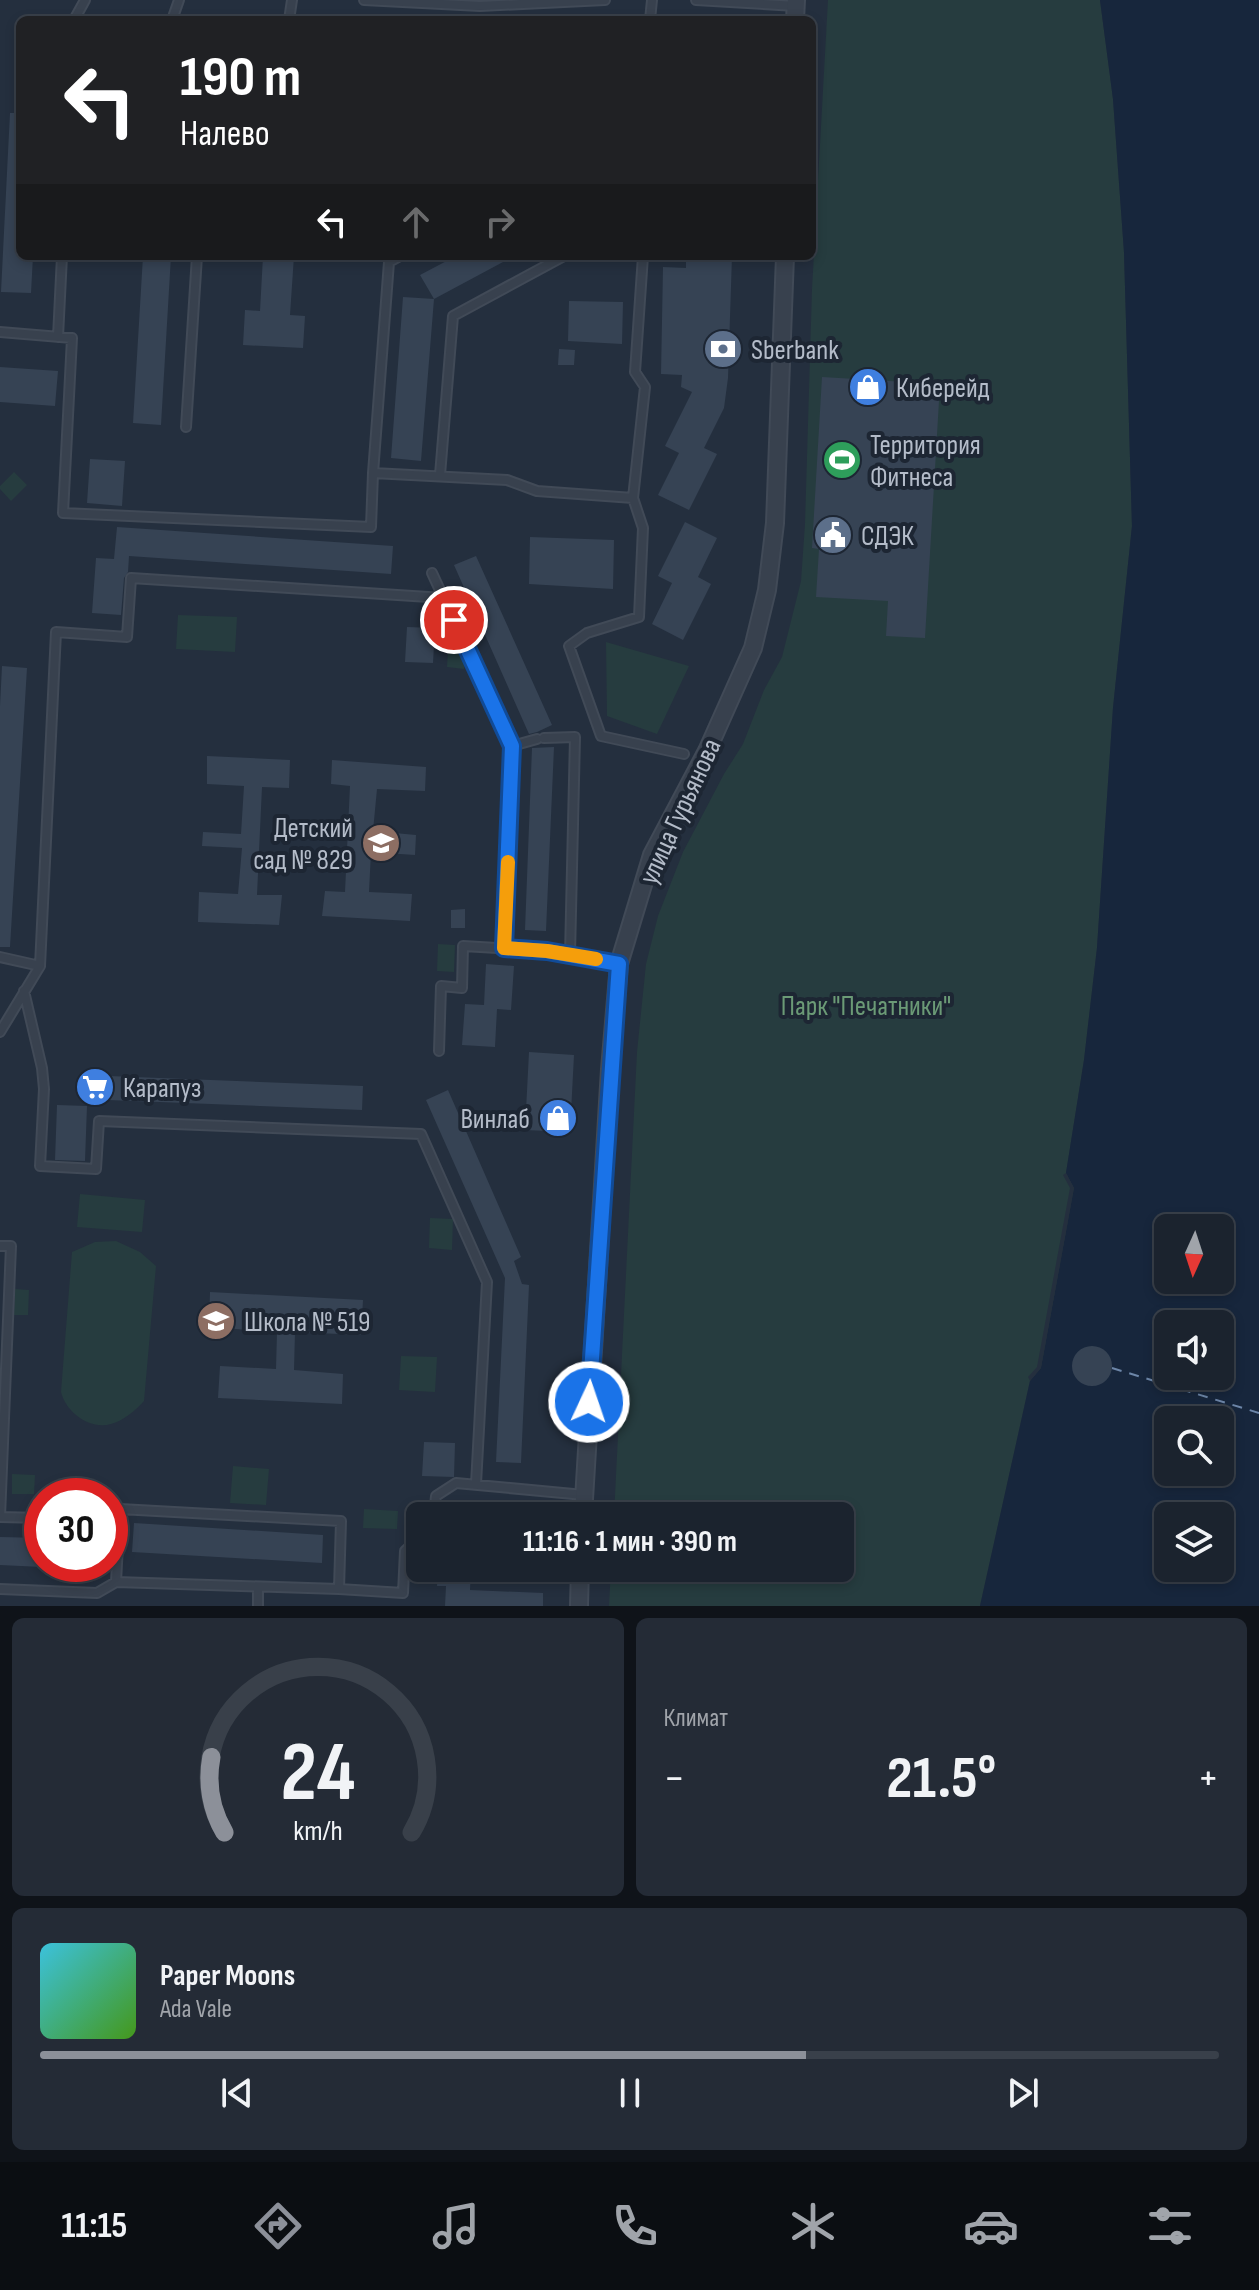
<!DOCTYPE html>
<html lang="ru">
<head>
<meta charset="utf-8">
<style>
  body { margin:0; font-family:"Sofia Sans Condensed",sans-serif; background:#242b36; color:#f1f3f6; height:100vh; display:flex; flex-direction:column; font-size:30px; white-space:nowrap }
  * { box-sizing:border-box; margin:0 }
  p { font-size:26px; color:#a0a4aa }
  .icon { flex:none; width:44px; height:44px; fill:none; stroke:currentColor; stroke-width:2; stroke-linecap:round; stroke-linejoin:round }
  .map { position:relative; height:1606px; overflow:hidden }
  .panel { display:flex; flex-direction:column; gap:12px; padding:12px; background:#0f1319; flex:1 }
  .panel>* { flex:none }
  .banner { position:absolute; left:16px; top:16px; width:800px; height:244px; border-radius:12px; box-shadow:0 4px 12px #0003,0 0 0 2px #39404a; background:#202124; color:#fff; overflow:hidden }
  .needle { width:52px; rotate:183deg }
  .controls { position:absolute; left:1154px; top:1214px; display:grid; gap:16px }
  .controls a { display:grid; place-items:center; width:80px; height:80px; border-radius:12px; background:#1b232e; box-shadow:0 4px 12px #0003,0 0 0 2px #39404a; font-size:40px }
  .speed { position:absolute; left:24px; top:1478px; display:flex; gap:16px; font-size:40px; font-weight:700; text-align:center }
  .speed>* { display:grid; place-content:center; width:104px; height:104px; border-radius:50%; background:#1b232e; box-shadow:0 4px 12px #0003,0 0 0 2px #39404a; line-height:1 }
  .speed .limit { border:12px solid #d22; background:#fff; color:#111 }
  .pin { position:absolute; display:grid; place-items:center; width:68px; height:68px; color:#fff; margin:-34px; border:4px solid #fff; border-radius:50%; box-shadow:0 2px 8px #0007 }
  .me { position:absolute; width:88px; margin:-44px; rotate:3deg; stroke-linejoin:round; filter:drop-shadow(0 0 6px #0008) }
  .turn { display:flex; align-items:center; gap:28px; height:168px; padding:0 32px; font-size:36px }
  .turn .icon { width:104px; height:104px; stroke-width:2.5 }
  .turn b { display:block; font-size:56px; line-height:68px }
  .lanes { display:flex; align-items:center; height:76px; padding:0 32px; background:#0003; justify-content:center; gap:40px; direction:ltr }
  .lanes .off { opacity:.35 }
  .big { font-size:60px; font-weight:700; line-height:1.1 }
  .panel .card { flex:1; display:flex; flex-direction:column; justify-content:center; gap:12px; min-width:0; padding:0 28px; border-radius:12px; background:#242b36 }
  .panel .dial { align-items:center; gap:0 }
  .dial svg { height:208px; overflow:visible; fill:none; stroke:#39404a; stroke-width:7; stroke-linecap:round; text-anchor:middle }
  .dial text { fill:#f1f3f6; stroke:none }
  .song { display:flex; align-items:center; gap:24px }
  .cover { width:96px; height:96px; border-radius:12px; background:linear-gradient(135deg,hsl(190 70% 55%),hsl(100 70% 35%)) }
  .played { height:8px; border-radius:4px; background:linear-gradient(90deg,#8c9099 65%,#39404a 65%) }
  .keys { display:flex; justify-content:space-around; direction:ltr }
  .heat { display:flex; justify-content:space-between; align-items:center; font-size:44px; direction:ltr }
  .panel .tiles { flex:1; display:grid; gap:12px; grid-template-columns:1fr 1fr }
  .card:last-child { grid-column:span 2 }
  .trip { position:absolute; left:406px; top:1502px; width:448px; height:80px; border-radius:12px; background:#1b232e; box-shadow:0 4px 12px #0003,0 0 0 2px #39404a; font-weight:700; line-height:80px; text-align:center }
  .menu { display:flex; height:128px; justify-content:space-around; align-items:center; background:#0b0e12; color:#a0a4aa }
  .menu .icon { width:56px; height:56px }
  .menu .current { color:#8c9099 }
  .menu b { font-size:36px; color:#f1f3f6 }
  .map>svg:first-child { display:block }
  .green { fill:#263c3f }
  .water { fill:#17263c; fill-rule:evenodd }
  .pier { fill:#242f3e }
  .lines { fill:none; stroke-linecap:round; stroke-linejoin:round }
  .ferry { stroke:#6d86a8; stroke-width:2; stroke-dasharray:10 8; stroke-linecap:butt }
  .building { fill:#364354 }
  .lane-casing { stroke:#414a57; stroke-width:12 }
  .street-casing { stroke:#414a57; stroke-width:20 }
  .lane { stroke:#38414e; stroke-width:8 }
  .street { stroke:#38414e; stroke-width:16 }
  .route-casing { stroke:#114b97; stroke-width:20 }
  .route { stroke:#1a73e8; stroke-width:14 }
  .slow { stroke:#f59e0b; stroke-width:14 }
  .labels { text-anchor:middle; stroke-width:8; stroke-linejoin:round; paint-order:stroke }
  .poi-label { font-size:28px; fill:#b4bcc9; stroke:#1d2633; text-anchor:start }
  .street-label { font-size:28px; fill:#b4bcc9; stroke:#1d2633 }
  .park-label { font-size:28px; fill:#6b9a76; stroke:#1d2633 }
</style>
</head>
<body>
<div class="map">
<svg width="1259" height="1606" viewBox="0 0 1259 1606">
  <rect width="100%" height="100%" fill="#242f3e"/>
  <path class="green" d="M828,0H1100L1113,99L1124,252L1132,526L1113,708L1097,948L1084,1060L1066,1173L1074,1188L1041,1368L1030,1381L980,1606H609L611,1568H840V1516H614L637,1052L646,964L658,916L683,852L724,774L743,744L764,690L782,657L801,581L805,524L812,289Z
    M14,472L27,485L11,501L0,489V486Z
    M178,615L237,617L235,652L176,649Z
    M606,642L689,666L657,734L607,716Z
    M448,651L466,653L464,669L447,667Z
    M438,944L455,945L454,972L437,971Z
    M80,1194L145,1200L142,1232L77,1227Z
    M430,1218L453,1219L452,1250L429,1248Z
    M116,1241L140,1252L156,1266L144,1401C136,1410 123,1421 111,1424C89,1430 66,1412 61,1392L72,1252L95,1242Z
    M15,1289L29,1290L28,1315H14Z
    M401,1356L437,1357L435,1392L399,1390Z
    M233,1466L269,1469L266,1505L230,1503Z
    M12,1474L35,1475L34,1494H12Z
    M364,1509L398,1511L397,1529L363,1528Z"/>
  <path class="water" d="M1100,0H1259V1606H980L1030,1381L1041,1368L1074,1188L1066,1173L1084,1060L1097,948L1113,708L1132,526L1124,252L1113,99ZM1168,1228H1220V1280H1168ZM1168,1324H1220V1376H1168ZM1168,1420H1220V1472H1168ZM1168,1516H1220V1568H1168Z"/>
  <path class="pier" d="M1066,1173L1074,1188L1041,1368L1030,1381L1028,1377L1037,1367L1070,1188L1063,1175Z"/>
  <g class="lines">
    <path class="ferry" d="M1112,1368L1259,1413"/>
  </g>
  <path class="building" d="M10,113H20V256H33L31,293L1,292Z
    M143,256H171L161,425L133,423Z
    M263,256H294L290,315L305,316L303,348L243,345L245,310L260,311Z
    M456,256H514L434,299L420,275Z
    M686,256H732L728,378L724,408L704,448L717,454L689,510L658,495L679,453L665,446L692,392L681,387L682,375L661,374L663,267L686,268Z
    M403,297L434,299L421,461L391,458Z
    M569,301L623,302L622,344L568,341Z
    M559,349L575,350L574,365H558Z
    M0,367L58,371L55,406L0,402Z
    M822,377L940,384L925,638L886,636L888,601L816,597L819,549L812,548Z
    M90,459L125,461L122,506L87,503Z
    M685,522L717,538L698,577L711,584L683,640L652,624L672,583L658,576Z
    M117,527L393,546L391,574L129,556L128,572L124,578L121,615L92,613L96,558L114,559Z
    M530,537L614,540L613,589L529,584Z
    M476,556L552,725L537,732L529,734L454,565Z
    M407,627L435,628L433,663L405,662Z
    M2,666L27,668L10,947H0V706Z
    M554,747L546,931L525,930L532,748Z
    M207,756L290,760L289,788L262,787L257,895H282L279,925L198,922L199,892L238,894L242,848L202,846L203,832L241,834L244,786L207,784Z
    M332,760L426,767L425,791L377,789L373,831L416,835L415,855L371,852L369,892L412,894L410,921L322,916L325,891L345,892L350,786L331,784Z
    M465,909V928H451V910Z
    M486,964L514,966L511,1010L497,1009L495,1047L462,1045L465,1004L484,1005Z
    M529,1052L574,1055L570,1132L525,1130Z
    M83,1075L363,1086L362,1110L82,1099Z
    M448,1090L521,1257L514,1261L522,1284L529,1285L521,1463L496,1462L505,1278L426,1100Z
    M57,1105L87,1106L85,1161L55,1160Z
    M210,1292L363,1300L361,1335L295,1332L294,1370L343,1374L342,1404L218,1398L220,1366L276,1369L277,1332L209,1327Z
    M1072 1366a20 20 0 1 1 40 0a20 20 0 1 1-40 0Z
    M424,1442L455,1443L454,1477L422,1476Z
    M134,1523L323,1535L322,1563L132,1552Z
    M0,1537L42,1538V1567L0,1565Z
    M438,1568H471L470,1590L543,1593V1606H445L446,1586H437Z"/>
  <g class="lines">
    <defs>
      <path id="lane" d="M364,0L480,6L605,0
        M696,0L796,6
        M74,20L85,0
        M172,20L179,0
        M289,20L292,0
        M650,20L652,0
        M400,256L389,262L373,473L507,480L537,491L633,498L645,387L635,372L643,256
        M0,332L72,338L63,513L371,527L373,473
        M58,337L62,256
        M186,427L197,256
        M440,475L453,316L564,256
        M633,498L643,528L639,617L587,633L569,646L601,736L684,754
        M432,573L512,746L504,948
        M544,738L575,737L570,955
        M512,746L537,739
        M0,957L40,966
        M24,991L42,1068L44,1089L40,1166L96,1169L99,1121L421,1134L487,1282L476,1484
        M0,1032L40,966L56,632L127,637L131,578L444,598
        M439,1051L441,986L462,988L463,946L547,951L618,963
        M0,1246H11L0,1517
        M434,1516L436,1496L456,1483L584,1495
        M0,1517L42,1518
        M0,1589L97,1593L116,1582L339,1589L341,1521L120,1509L116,1582
        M339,1589L403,1593L405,1551L420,1537
        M258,1606V1587"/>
      <path id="street" d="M795,20L796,0
        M583,1516L610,1069L619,964L652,855L707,751L753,648L767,590L775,523L785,256
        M579,1606L580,1568"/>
    </defs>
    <use href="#lane" class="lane-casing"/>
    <use href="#street" class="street-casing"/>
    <use href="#lane" class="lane"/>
    <use href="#street" class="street"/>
  </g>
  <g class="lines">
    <defs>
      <path id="route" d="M454,620L512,746L504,948L547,951L619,964L589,1402"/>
    </defs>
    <use href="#route" class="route-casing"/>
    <use href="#route" class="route"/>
    <path class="slow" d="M508,862L504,948L547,951L596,959"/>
  </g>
  <defs>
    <symbol id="bank-disc" viewBox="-11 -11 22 22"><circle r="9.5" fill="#5c6f8a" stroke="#1d2633"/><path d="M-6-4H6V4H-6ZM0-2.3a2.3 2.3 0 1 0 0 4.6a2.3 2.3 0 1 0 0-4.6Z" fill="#fff"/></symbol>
    <symbol id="shop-disc" viewBox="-11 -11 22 22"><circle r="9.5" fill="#3f7fe0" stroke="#1d2633"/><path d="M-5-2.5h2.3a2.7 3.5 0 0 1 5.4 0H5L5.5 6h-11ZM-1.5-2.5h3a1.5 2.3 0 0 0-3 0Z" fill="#fff"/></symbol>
    <symbol id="stadium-disc" viewBox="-11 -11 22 22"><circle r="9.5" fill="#2e9e5b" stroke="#1d2633"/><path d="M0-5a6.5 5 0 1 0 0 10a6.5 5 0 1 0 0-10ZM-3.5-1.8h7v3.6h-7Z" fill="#fff"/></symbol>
    <symbol id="civic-disc" viewBox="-11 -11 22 22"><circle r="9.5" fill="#5c6f8a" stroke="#1d2633"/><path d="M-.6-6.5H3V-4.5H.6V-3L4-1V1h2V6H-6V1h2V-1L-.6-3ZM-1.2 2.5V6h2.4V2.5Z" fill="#fff"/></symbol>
    <symbol id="school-disc" viewBox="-11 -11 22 22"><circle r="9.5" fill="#8d6e63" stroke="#1d2633"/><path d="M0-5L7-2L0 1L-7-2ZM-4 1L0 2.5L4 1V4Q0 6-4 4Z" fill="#fff"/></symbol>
    <symbol id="supermarket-disc" viewBox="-11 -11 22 22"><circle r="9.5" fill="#3f7fe0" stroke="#1d2633"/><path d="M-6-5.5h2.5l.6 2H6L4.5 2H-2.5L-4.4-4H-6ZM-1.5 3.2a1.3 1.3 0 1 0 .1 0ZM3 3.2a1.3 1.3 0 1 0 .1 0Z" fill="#fff"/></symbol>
  </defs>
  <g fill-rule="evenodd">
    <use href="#bank-disc" x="701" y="327" width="44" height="44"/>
    <use href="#shop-disc" x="846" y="365" width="44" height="44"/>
    <use href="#stadium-disc" x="820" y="438" width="44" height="44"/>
    <use href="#civic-disc" x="811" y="513" width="44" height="44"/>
    <use href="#school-disc" x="359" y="821" width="44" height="44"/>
    <use href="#supermarket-disc" x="73" y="1065" width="44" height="44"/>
    <use href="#shop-disc" x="536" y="1096" width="44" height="44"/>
    <use href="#school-disc" x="194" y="1299" width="44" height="44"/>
  </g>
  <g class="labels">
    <g class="poi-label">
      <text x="751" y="359">Sberbank</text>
      <text x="896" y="397">Киберейд</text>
      <text x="870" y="454">Территория<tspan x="870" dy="32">Фитнеса</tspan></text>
      <text x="861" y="545">СДЭК</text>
      <text x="353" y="837" text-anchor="end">Детский<tspan x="353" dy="32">сад № 829</tspan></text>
      <text x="123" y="1097">Карапуз</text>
      <text x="530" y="1128" text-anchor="end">Винлаб</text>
      <text x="244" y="1331">Школа № 519</text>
    </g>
    <g class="street-label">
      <text transform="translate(679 811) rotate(-65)" y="10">улица Гурьянова</text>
    </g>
    <g class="park-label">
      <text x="866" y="1015">Парк "Печатники"</text>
    </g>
  </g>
</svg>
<div class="controls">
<a><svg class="needle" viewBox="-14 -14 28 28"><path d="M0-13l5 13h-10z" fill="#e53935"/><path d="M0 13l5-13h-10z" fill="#a0a4aa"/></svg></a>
<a><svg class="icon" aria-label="sound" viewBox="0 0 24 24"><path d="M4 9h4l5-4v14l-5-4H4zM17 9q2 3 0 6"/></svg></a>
<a><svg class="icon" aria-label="search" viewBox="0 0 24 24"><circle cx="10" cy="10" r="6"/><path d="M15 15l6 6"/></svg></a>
<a><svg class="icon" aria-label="layers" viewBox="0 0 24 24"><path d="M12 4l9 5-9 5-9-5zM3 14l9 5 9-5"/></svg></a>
</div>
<div class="speed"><div class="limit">30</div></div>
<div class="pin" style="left:454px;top:620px;background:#d93025"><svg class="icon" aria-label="arrive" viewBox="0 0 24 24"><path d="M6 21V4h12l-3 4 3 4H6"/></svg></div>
<svg class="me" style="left:589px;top:1402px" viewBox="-20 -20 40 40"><circle r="17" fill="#1a73e8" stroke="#fff" stroke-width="3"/><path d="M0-11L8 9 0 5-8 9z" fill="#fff"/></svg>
<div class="trip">11:16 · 1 мин · 390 m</div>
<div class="banner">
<div class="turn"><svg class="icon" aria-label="left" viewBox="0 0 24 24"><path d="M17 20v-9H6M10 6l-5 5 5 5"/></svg><div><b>190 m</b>Налево</div></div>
<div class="lanes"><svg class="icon" aria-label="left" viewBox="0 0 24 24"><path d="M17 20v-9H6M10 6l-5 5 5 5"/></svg><svg class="icon off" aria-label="ahead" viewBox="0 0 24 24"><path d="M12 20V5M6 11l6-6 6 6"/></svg><svg class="icon off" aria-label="right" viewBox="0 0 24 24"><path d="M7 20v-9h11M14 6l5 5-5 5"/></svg></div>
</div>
</div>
<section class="panel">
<div class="tiles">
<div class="card dial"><svg viewBox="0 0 100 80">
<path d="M14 69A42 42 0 1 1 86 69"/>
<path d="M14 69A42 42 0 0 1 9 40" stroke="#8c9099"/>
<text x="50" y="56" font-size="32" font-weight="700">24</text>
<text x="50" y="72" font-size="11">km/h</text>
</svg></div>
<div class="card"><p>Климат</p>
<div class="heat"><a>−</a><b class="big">21.5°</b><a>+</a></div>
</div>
<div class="card">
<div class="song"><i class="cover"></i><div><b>Paper Moons</b><p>Ada Vale</p></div></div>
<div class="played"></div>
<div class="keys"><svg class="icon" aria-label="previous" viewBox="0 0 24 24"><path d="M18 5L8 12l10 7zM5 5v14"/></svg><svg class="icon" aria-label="pause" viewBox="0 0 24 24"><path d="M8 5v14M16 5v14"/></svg><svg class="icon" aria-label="next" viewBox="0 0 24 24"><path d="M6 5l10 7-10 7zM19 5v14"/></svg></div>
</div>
</div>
</section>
<nav class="menu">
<b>11:15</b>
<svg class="icon current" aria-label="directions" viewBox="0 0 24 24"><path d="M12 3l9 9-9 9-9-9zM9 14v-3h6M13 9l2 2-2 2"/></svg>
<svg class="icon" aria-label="music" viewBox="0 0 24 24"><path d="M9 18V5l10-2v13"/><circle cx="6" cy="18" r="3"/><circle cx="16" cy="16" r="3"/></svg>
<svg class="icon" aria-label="phone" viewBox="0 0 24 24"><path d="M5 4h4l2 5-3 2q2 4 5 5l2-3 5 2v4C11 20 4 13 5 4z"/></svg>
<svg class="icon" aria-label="climate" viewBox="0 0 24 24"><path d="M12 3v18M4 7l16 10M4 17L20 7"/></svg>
<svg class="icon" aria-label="car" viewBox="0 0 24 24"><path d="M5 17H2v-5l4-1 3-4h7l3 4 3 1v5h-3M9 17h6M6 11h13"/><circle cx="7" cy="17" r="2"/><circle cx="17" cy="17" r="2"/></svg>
<svg class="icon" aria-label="filters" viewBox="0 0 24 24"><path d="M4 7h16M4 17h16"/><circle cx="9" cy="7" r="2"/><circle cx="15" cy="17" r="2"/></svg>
</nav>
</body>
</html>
